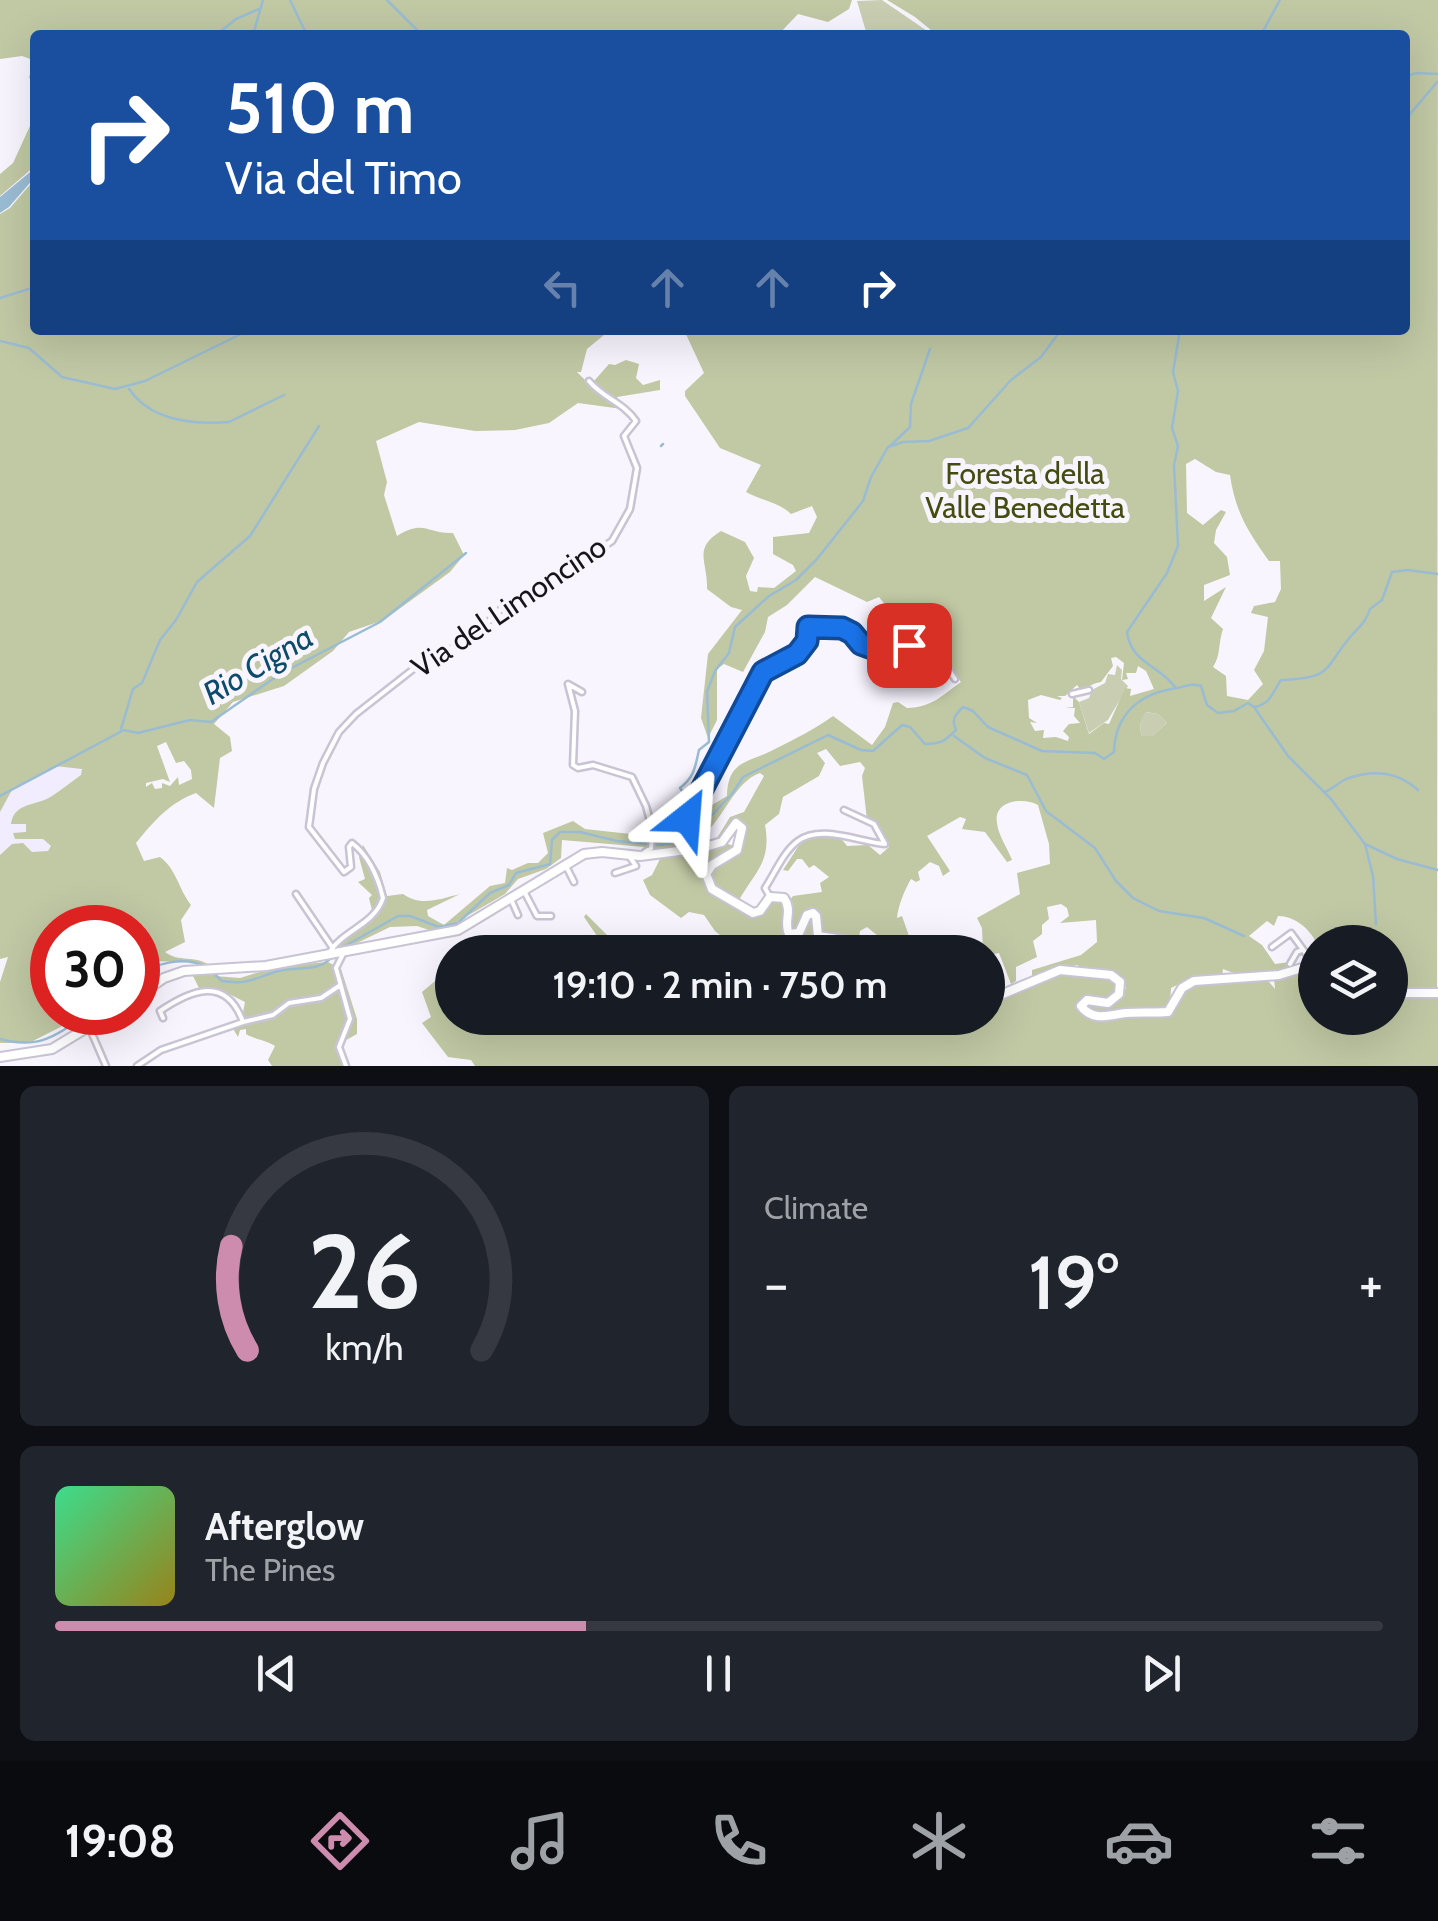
<!DOCTYPE html>
<html lang="en">
<head>
<meta charset="utf-8">
<style>
  body { margin:0; font-family:Cabin,sans-serif; background:#20242c; color:#f1f3f6; height:100vh; display:flex; flex-direction:column; font-size:38px; white-space:nowrap }
  * { box-sizing:border-box; margin:0 }
  p { font-size:32px; color:#9ea1a6 }
  .icon { flex:none; width:55px; height:55px; fill:none; stroke:currentColor; stroke-width:2; stroke-linecap:round; stroke-linejoin:round }
  .map { position:relative; height:1066px; overflow:hidden }
  .details { display:flex; flex-direction:column; gap:20px; padding:20px; background:#0d0f14; flex:1 }
  .details>* { flex:none }
  .banner { position:absolute; left:30px; top:30px; width:1380px; height:305px; border-radius:10px; box-shadow:0 10px 40px #0002; background:#1a4fa0; color:#fff; overflow:hidden }
  .tools { position:absolute; left:1298px; top:925px; display:grid; gap:20px }
  .tools a { display:grid; place-items:center; width:110px; height:110px; border-radius:50%; background:#171b24; box-shadow:0 10px 40px #0002; font-size:50px }
  .speed { position:absolute; left:30px; top:905px; display:flex; gap:20px; font-size:50px; font-weight:700; text-align:center }
  .speed>* { display:grid; place-content:center; width:130px; height:130px; border-radius:50%; background:#171b24; box-shadow:0 10px 40px #0002; line-height:1 }
  .speed .limit { border:15px solid #d22; background:#fff; color:#111 }
  .pin { position:absolute; display:grid; place-items:center; width:85px; height:85px; color:#fff; margin:-42px; border-radius:20px; box-shadow:0 5px 15px #0006 }
  .me { position:absolute; width:110px; margin:-55px; rotate:28deg; stroke-linejoin:round; filter:drop-shadow(0 0 8px #0008) }
  .turn { display:flex; align-items:center; gap:35px; height:210px; padding:0 30px; font-size:45px }
  .turn .icon { width:130px; height:130px; stroke-width:2.5 }
  .turn b { display:block; font-size:70px; line-height:85px }
  .lanes { display:flex; align-items:center; height:95px; padding:0 30px; background:#0003; justify-content:center; gap:50px; direction:ltr }
  .lanes .off { opacity:.35 }
  .big { font-size:75px; font-weight:600; line-height:1.1 }
  .details .widget { flex:1; display:flex; flex-direction:column; justify-content:center; gap:15px; min-width:0; padding:0 35px; border-radius:15px; background:#20242c }
  .details .dial { align-items:center; gap:0 }
  .dial svg { height:260px; overflow:visible; fill:none; stroke:#363941; stroke-width:7; stroke-linecap:round; text-anchor:middle }
  .dial text { fill:#f1f3f6; stroke:none }
  .song { display:flex; align-items:center; gap:30px }
  .cover { width:120px; height:120px; border-radius:15px; background:linear-gradient(135deg,hsl(150 70% 55%),hsl(50 70% 35%)) }
  .played { height:10px; border-radius:5px; background:linear-gradient(90deg,#cd8cae 40%,#363941 40%) }
  .keys { display:flex; justify-content:space-around; direction:ltr }
  .heat { display:flex; justify-content:space-between; align-items:center; font-size:55px; direction:ltr }
  .details .tiles { flex:1; display:grid; gap:20px; grid-template-columns:1fr 1fr }
  .widget:last-child { grid-column:span 2 }
  .trip { position:absolute; left:435px; top:935px; width:570px; height:100px; border-radius:50px; background:#171b24; box-shadow:0 10px 40px #0002; font-weight:600; line-height:100px; text-align:center }
  .tab-bar { display:flex; height:160px; justify-content:space-around; align-items:center; background:#090b0e; color:#9ea1a6 }
  .tab-bar .icon { width:70px; height:70px }
  .tab-bar .selected { color:#cd8cae }
  .tab-bar b { font-size:45px; color:#f1f3f6 }
  .map>svg:first-child { display:block }
  .built { fill:#f1ecfe }
  .green { fill:#c9ceb2 }
  .forest { fill:#c1c8a4; fill-rule:evenodd }
  .water { fill:#9abcd3 }
  .lines { fill:none; stroke-linecap:round; stroke-linejoin:round }
  .stream { stroke:#9abcd3; stroke-width:2.5 }
  .minor-casing { stroke:#c8c4d3; stroke-width:9 }
  .secondary-casing { stroke:#c8c4d3; stroke-width:12 }
  .minor { stroke:#fff; stroke-width:4 }
  .secondary { stroke:#fff; stroke-width:8 }
  .minor-bridge-casing { stroke:#c8c4d3; stroke-width:9; stroke-linecap:butt }
  .minor-bridge { stroke:#fff; stroke-width:4 }
  .route-casing { stroke:#114b97; stroke-width:25 }
  .route { stroke:#1a73e8; stroke-width:18 }
  .labels { text-anchor:middle; stroke-width:10; stroke-linejoin:round; paint-order:stroke }
  .park-label { font-size:30px; fill:#454c12; stroke:#f8f5ff }
  .street-label { font-size:30px; fill:#16151a; stroke:#f8f5ff }
  .water-label { font-size:32px; font-style:italic; fill:#0c4b6a; stroke:#f8f5ff }
</style>
</head>
<body>
<div class="map">
<svg width="1438" height="1066" viewBox="0 0 1438 1066">
  <rect width="100%" height="100%" fill="#f8f5ff"/>
  <path class="built" d="M65,732L105,795L0,903V777Z"/>
  <path class="green" d="M882,0L933,35H867L857,1Z
    M1117,665L1122,670L1121,679L1128,686L1108,720L1089,733L1079,702L1089,698L1092,690L1105,683L1108,674L1115,675Z
    M1145,712L1158,714L1167,723L1152,736H1142C1139,729 1140,718 1145,712Z"/>
  <path class="forest" d="M0,0H852L849,9L828,22L798,14L778,35H35V81L29,78L33,60L22,56L0,59Z
    M887,0H1438L1437,992L1407,987L1390,990V942H1316C1309,928 1294,916 1278,916L1274,926L1267,921L1249,936L1262,945L1275,964L1297,961C1279,978 1245,979 1223,969L1222,977L1191,978L1171,988L1170,1004C1155,1012 1102,1016 1087,1008L1088,1005C1104,1005 1117,1005 1126,988C1120,969 1099,971 1081,971L1078,965L1046,970L1032,977V970L1081,955L1097,942L1096,920L1060,923L1069,916L1067,908L1061,904L1047,907L1049,919L1042,925V934L1033,941L1037,957L1016,967V981L1011,984L999,953L994,954L992,992H988V952H983L982,928L977,918L1020,894L1017,873L1050,864L1049,844L1038,805C1024,797 993,800 997,823C998,835 1008,849 1012,860L1007,862L985,832L962,829L966,819L960,817L927,836L950,871L943,876L939,866L930,862L918,872L920,880L916,882L911,879C905,889 898,906 897,918L902,916L909,936L908,952L920,945L923,948L918,952H881L888,942V936H878L867,927L860,931L859,938L820,933V913L816,910L808,912L801,928L795,932L789,923L792,910L789,901L793,896L822,892L820,883L829,877L814,865L809,868L802,859H797L788,871L783,870L805,836C820,835 837,830 847,846L868,845L880,855L889,847L875,826L867,820L862,776L865,768L860,762L840,766L826,749L817,753L825,763L819,776L783,797L779,814L765,825C772,863 754,872 738,902L714,888L710,872L738,852L746,832L741,820L732,822L719,841L674,850L717,838L730,817L744,812L764,776L760,773C734,782 724,819 702,836C688,847 666,849 649,852L645,847L562,840L561,858L546,869L518,879L505,894L448,927L432,931L417,926L390,927L351,946L334,948L372,910L369,898L372,895L358,882L365,879L359,857L363,845L380,872L387,896L403,894C421,907 440,899 460,894L427,910L428,916L444,925L490,886L505,883L507,868L512,870L528,863H538L548,853L543,833L573,821L585,829L667,838L690,831L712,805L727,796C728,759 749,763 775,749C795,739 815,729 833,716L872,745L885,727L893,703L898,702L907,708C933,707 941,696 961,682L938,651L944,630C923,626 916,642 892,634V613L879,597L867,602L815,577L787,605L768,617L765,632L743,672L724,664L717,669V720L708,738L701,718L708,654L742,610L731,607L707,589C708,561 692,549 721,531L745,542L754,558L746,576L750,591L757,592L758,587L774,588L796,571L793,565L773,554V537L809,533L817,517L812,506L791,514C779,502 762,501 746,492L761,465L720,448L685,396V391L704,373L684,330H1405V35H937L915,17ZM1195,459L1216,472L1230,475C1235,511 1248,532 1269,561H1280L1281,589L1275,602L1254,606L1251,613L1268,617L1264,651L1254,670L1263,684L1248,700L1227,696L1226,676L1213,667C1221,655 1218,643 1223,629L1211,618L1226,587L1204,601V585L1230,575L1227,557L1214,543L1216,530L1226,512L1221,510L1203,525L1187,513L1186,464ZM1116,657L1124,663L1122,680L1128,679L1126,673H1136L1138,666L1146,671L1154,689L1130,696L1131,689L1125,688L1109,724L1104,723L1089,734L1079,702L1073,696V707L1065,708H1075L1074,716L1080,723L1069,724L1063,731L1069,737L1068,741L1056,737L1043,738L1044,730L1035,731L1030,722L1037,723L1029,718L1028,700L1041,695L1060,700L1062,698L1057,696H1065L1077,685L1080,689L1075,693C1085,690 1091,683 1101,682L1113,666L1111,658ZM1146,712L1158,714L1167,723L1152,736H1142C1139,729 1140,718 1146,712Z
    M35,115V166L0,196V174L13,163Z
    M35,179V330H610L587,349L581,372H577L595,390L594,381L609,364L615,365L626,360L639,364L636,378L643,385L660,380V390L617,397L622,409L578,403L549,423L515,430L475,431L419,422L376,441L387,482L384,495L397,536C425,519 426,534 453,533L464,555L450,572L384,620L349,632L333,651L284,686L233,702L214,724L230,737L232,751L220,758L214,808L196,793C169,803 154,821 136,843L144,861L160,857C177,870 178,888 191,905L181,920L185,942L165,952C179,963 194,954 211,966L194,962L146,961L138,972V928H52V1012L88,1013L29,1043H0V982L8,957L0,959V855L12,844L23,843L32,852L48,851L51,846L43,839H15L13,833L26,832V824H11C14,802 37,806 52,796C61,790 71,782 81,775L82,769L55,766L13,788L0,812V214L10,208ZM166,742L176,763L184,761L191,770L192,779L179,785L178,777L170,786L162,783V788L155,789L152,783L146,787V783L163,779L170,782L157,746Z
    M724,843L735,846L728,854L713,860C686,890 735,905 756,917L774,898L785,900L788,934L795,937L801,935L808,919L813,916L818,938L829,942L862,944L869,952H723L730,943L715,931L704,915L689,912L681,918L650,895L643,880L652,875L662,855Z
    M586,914L612,940L631,947L659,936L673,952H608L584,917Z
    M515,937L539,949L577,952H488L496,943Z
    M328,962L341,969L357,1019V1034L339,1044L345,1066H272L268,1060L275,1046C266,1040 256,1040 246,1034V1029L240,1030L238,1037L232,1027L241,1023L245,1002L225,992L199,988L191,972L208,971L215,976L240,978L279,966Z
    M448,970L452,971V1018H988V997C1024,984 1082,958 1118,982L1117,993L1103,1002L1082,999L1078,1007L1079,1012C1107,1023 1137,1015 1166,1015L1183,991L1194,984L1265,977L1275,989L1274,978L1299,970L1315,975V1018H1390V996L1438,995V1066H475L471,1060L448,1057L422,1023L431,1017L422,992Z"/>
  <path class="water" d="M35,168V177L9,207L0,213V197Z"/>
  <g class="lines">
    <path class="stream" d="M290,0L307,35
      M387,0L422,35
      M216,35L236,19L259,9
      M253,35L263,0
      M1261,35L1280,0
      M1405,77L1416,73L1438,74
      M1405,120L1438,81
      M0,298L35,287
      M0,341L29,348L62,377L115,389L145,381L241,334
      M129,389C151,421 192,425 229,422L284,395
      M661,446L663,444
      M890,446L910,427L911,404L930,349
      M1175,687C1159,665 1131,663 1127,632L1167,573L1178,546L1174,465L1178,446L1172,428L1178,391L1173,372L1180,330
      M1254,707L1288,756L1331,799L1365,844L1373,876L1376,924
      M121,729L133,689L142,683L160,640L176,620L197,582L250,536L319,426
      M954,736L985,758L1027,775L1046,811L1095,848L1116,881L1133,898L1159,911L1204,918L1244,936
      M1325,792C1333,789 1338,783 1346,779C1373,769 1397,771 1418,790
      M0,796L124,730L138,733L190,720L211,722L280,674L380,622L466,553
      M687,838L693,818L686,808L688,799L680,788C695,776 695,767 699,750L709,742L707,692L715,671L729,653L735,627L769,596L796,580L817,559L863,501L871,477L888,447L903,442L929,441L968,428L1011,380L1041,357L1061,330
      M1365,844L1397,859L1438,870
      M336,951L398,916H410L439,927L458,923L490,893L509,885L516,873L550,864L552,840L560,832H580L617,841L661,845L690,838L732,794L743,777L828,735L861,750L873,751L902,725L910,727L925,744C941,744 945,741 956,730C951,719 955,715 963,707L973,711L988,727L1042,751L1095,753L1104,759L1114,752C1115,714 1140,693 1177,688C1187,686 1191,683 1201,686L1207,705L1218,713L1234,711L1248,703L1254,707C1271,704 1272,693 1281,680C1334,678 1323,669 1351,636C1360,626 1366,622 1370,609L1382,600L1392,572L1408,570L1438,574
      M211,971L222,981C249,985 255,978 278,971C297,966 318,973 332,957
      M138,976C156,963 183,956 205,966
      M0,1039C40,1050 57,1035 90,1012"/>
    <defs>
      <path id="minor" d="M582,692L568,684L575,711L573,765L578,768L593,765L632,777L646,806L654,836
        M1072,694L1089,690
        M645,852L651,848L654,836L676,826L692,813L763,672L797,654L807,641L808,627C818,627 831,628 841,629C851,629 853,638 860,643C871,651 897,649 909,645C934,662 934,646 955,679
        M567,868L574,882
        M615,873L636,866L629,856
        M525,893L537,916H551
        M296,894L332,947
        M510,897L518,915
        M770,897L765,888C775,873 783,852 798,841C821,824 859,842 885,844L874,824L844,810
        M1272,947L1291,933L1315,966
        M343,954L336,968L350,1019L339,1047L346,1066
        M328,955C341,930 374,926 383,898C378,877 369,856 352,843L349,847L351,867L344,872L309,827L314,789L323,763L339,732L356,714L430,656L451,649L482,628L506,604L538,590L612,541L630,509L637,468L624,436L636,421C624,403 603,398 589,381
        M1290,964L1297,952L1302,950
        M243,1022L273,1015L289,1003L321,998L339,986
        M90,1029L106,1066
        M137,1066L161,1050L243,1022C226,975 191,990 160,1011L163,1018"/>
      <path id="secondary" d="M1390,993H1438
        M988,995L998,996L1060,970L1111,975L1120,982L1119,994L1108,1003L1087,1000L1081,1006C1093,1022 1109,1015 1126,1013C1140,1012 1154,1013 1168,1012L1182,988L1194,981L1279,975L1302,968L1315,972
        M138,996L164,978L184,971L266,966L458,930L584,854L602,852L640,856L702,848L722,842L736,823L742,828L737,850L712,865L706,874L712,889L753,913L760,911L770,897L784,898C793,911 783,922 789,934L799,933L807,915L813,913L816,916L818,936L864,943L872,952
        M0,1057L52,1049L113,1012"/>
    </defs>
    <use href="#minor" class="minor-casing"/>
    <use href="#secondary" class="secondary-casing"/>
    <use href="#minor" class="minor"/>
    <use href="#secondary" class="secondary"/>
    <defs>
      <path id="minor-bridge" d="M651,848L652,839"/>
    </defs>
    <use href="#minor-bridge" class="minor-bridge-casing"/>
    <use href="#minor-bridge" class="minor-bridge"/>
  </g>
  <g class="lines">
    <defs>
      <path id="route" d="M687,818L763,672L797,654L807,641L808,627L842,628L852,633L861,644L872,648L909,645"/>
    </defs>
    <use href="#route" class="route-casing"/>
    <use href="#route" class="route"/>
  </g>
  <g class="labels">
    <g class="park-label">
      <text x="1025" y="484">Foresta della<tspan x="1025" dy="34">Valle Benedetta</tspan></text>
    </g>
    <g class="street-label">
      <text transform="translate(509 607) rotate(-34)" y="10">Via del Limoncino</text>
    </g>
    <g class="water-label">
      <text transform="translate(258 665) rotate(-31)" y="11">Rio Cigna</text>
    </g>
  </g>
</svg>
<div class="tools">
<a><svg class="icon" aria-label="layers" viewBox="0 0 24 24"><path d="M12 4l9 5-9 5-9-5zM3 14l9 5 9-5"/></svg></a>
</div>
<div class="speed"><div class="limit">30</div></div>
<div class="pin" style="left:909px;top:645px;background:#d93025"><svg class="icon" aria-label="arrive" viewBox="0 0 24 24"><path d="M6 21V4h12l-3 4 3 4H6"/></svg></div>
<svg class="me" style="left:687px;top:818px" viewBox="-20 -20 40 40"><path d="M0-17L14 15 0 8-14 15z" fill="#1a73e8" stroke="#fff" stroke-width="4"/></svg>
<div class="trip">19:10 · 2 min · 750 m</div>
<div class="banner">
<div class="turn"><svg class="icon" aria-label="right" viewBox="0 0 24 24"><path d="M7 20v-9h11M14 6l5 5-5 5"/></svg><div><b>510 m</b>Via del Timo</div></div>
<div class="lanes"><svg class="icon off" aria-label="left" viewBox="0 0 24 24"><path d="M17 20v-9H6M10 6l-5 5 5 5"/></svg><svg class="icon off" aria-label="ahead" viewBox="0 0 24 24"><path d="M12 20V5M6 11l6-6 6 6"/></svg><svg class="icon off" aria-label="ahead" viewBox="0 0 24 24"><path d="M12 20V5M6 11l6-6 6 6"/></svg><svg class="icon" aria-label="right" viewBox="0 0 24 24"><path d="M7 20v-9h11M14 6l5 5-5 5"/></svg></div>
</div>
</div>
<section class="details">
<div class="tiles">
<div class="widget dial"><svg viewBox="0 0 100 80">
<path d="M14 69A42 42 0 1 1 86 69"/>
<path d="M14 69A42 42 0 0 1 9 37" stroke="#cd8cae"/>
<text x="50" y="56" font-size="32" font-weight="700">26</text>
<text x="50" y="72" font-size="11">km/h</text>
</svg></div>
<div class="widget"><p>Climate</p>
<div class="heat"><a>−</a><b class="big">19°</b><a>+</a></div>
</div>
<div class="widget">
<div class="song"><i class="cover"></i><div><b>Afterglow</b><p>The Pines</p></div></div>
<div class="played"></div>
<div class="keys"><svg class="icon" aria-label="previous" viewBox="0 0 24 24"><path d="M18 5L8 12l10 7zM5 5v14"/></svg><svg class="icon" aria-label="pause" viewBox="0 0 24 24"><path d="M8 5v14M16 5v14"/></svg><svg class="icon" aria-label="next" viewBox="0 0 24 24"><path d="M6 5l10 7-10 7zM19 5v14"/></svg></div>
</div>
</div>
</section>
<nav class="tab-bar">
<b>19:08</b>
<svg class="icon selected" aria-label="directions" viewBox="0 0 24 24"><path d="M12 3l9 9-9 9-9-9zM9 14v-3h6M13 9l2 2-2 2"/></svg>
<svg class="icon" aria-label="music" viewBox="0 0 24 24"><path d="M9 18V5l10-2v13"/><circle cx="6" cy="18" r="3"/><circle cx="16" cy="16" r="3"/></svg>
<svg class="icon" aria-label="phone" viewBox="0 0 24 24"><path d="M5 4h4l2 5-3 2q2 4 5 5l2-3 5 2v4C11 20 4 13 5 4z"/></svg>
<svg class="icon" aria-label="climate" viewBox="0 0 24 24"><path d="M12 3v18M4 7l16 10M4 17L20 7"/></svg>
<svg class="icon" aria-label="car" viewBox="0 0 24 24"><path d="M5 17H2v-5l4-1 3-4h7l3 4 3 1v5h-3M9 17h6M6 11h13"/><circle cx="7" cy="17" r="2"/><circle cx="17" cy="17" r="2"/></svg>
<svg class="icon" aria-label="filters" viewBox="0 0 24 24"><path d="M4 7h16M4 17h16"/><circle cx="9" cy="7" r="2"/><circle cx="15" cy="17" r="2"/></svg>
</nav>
</body>
</html>
